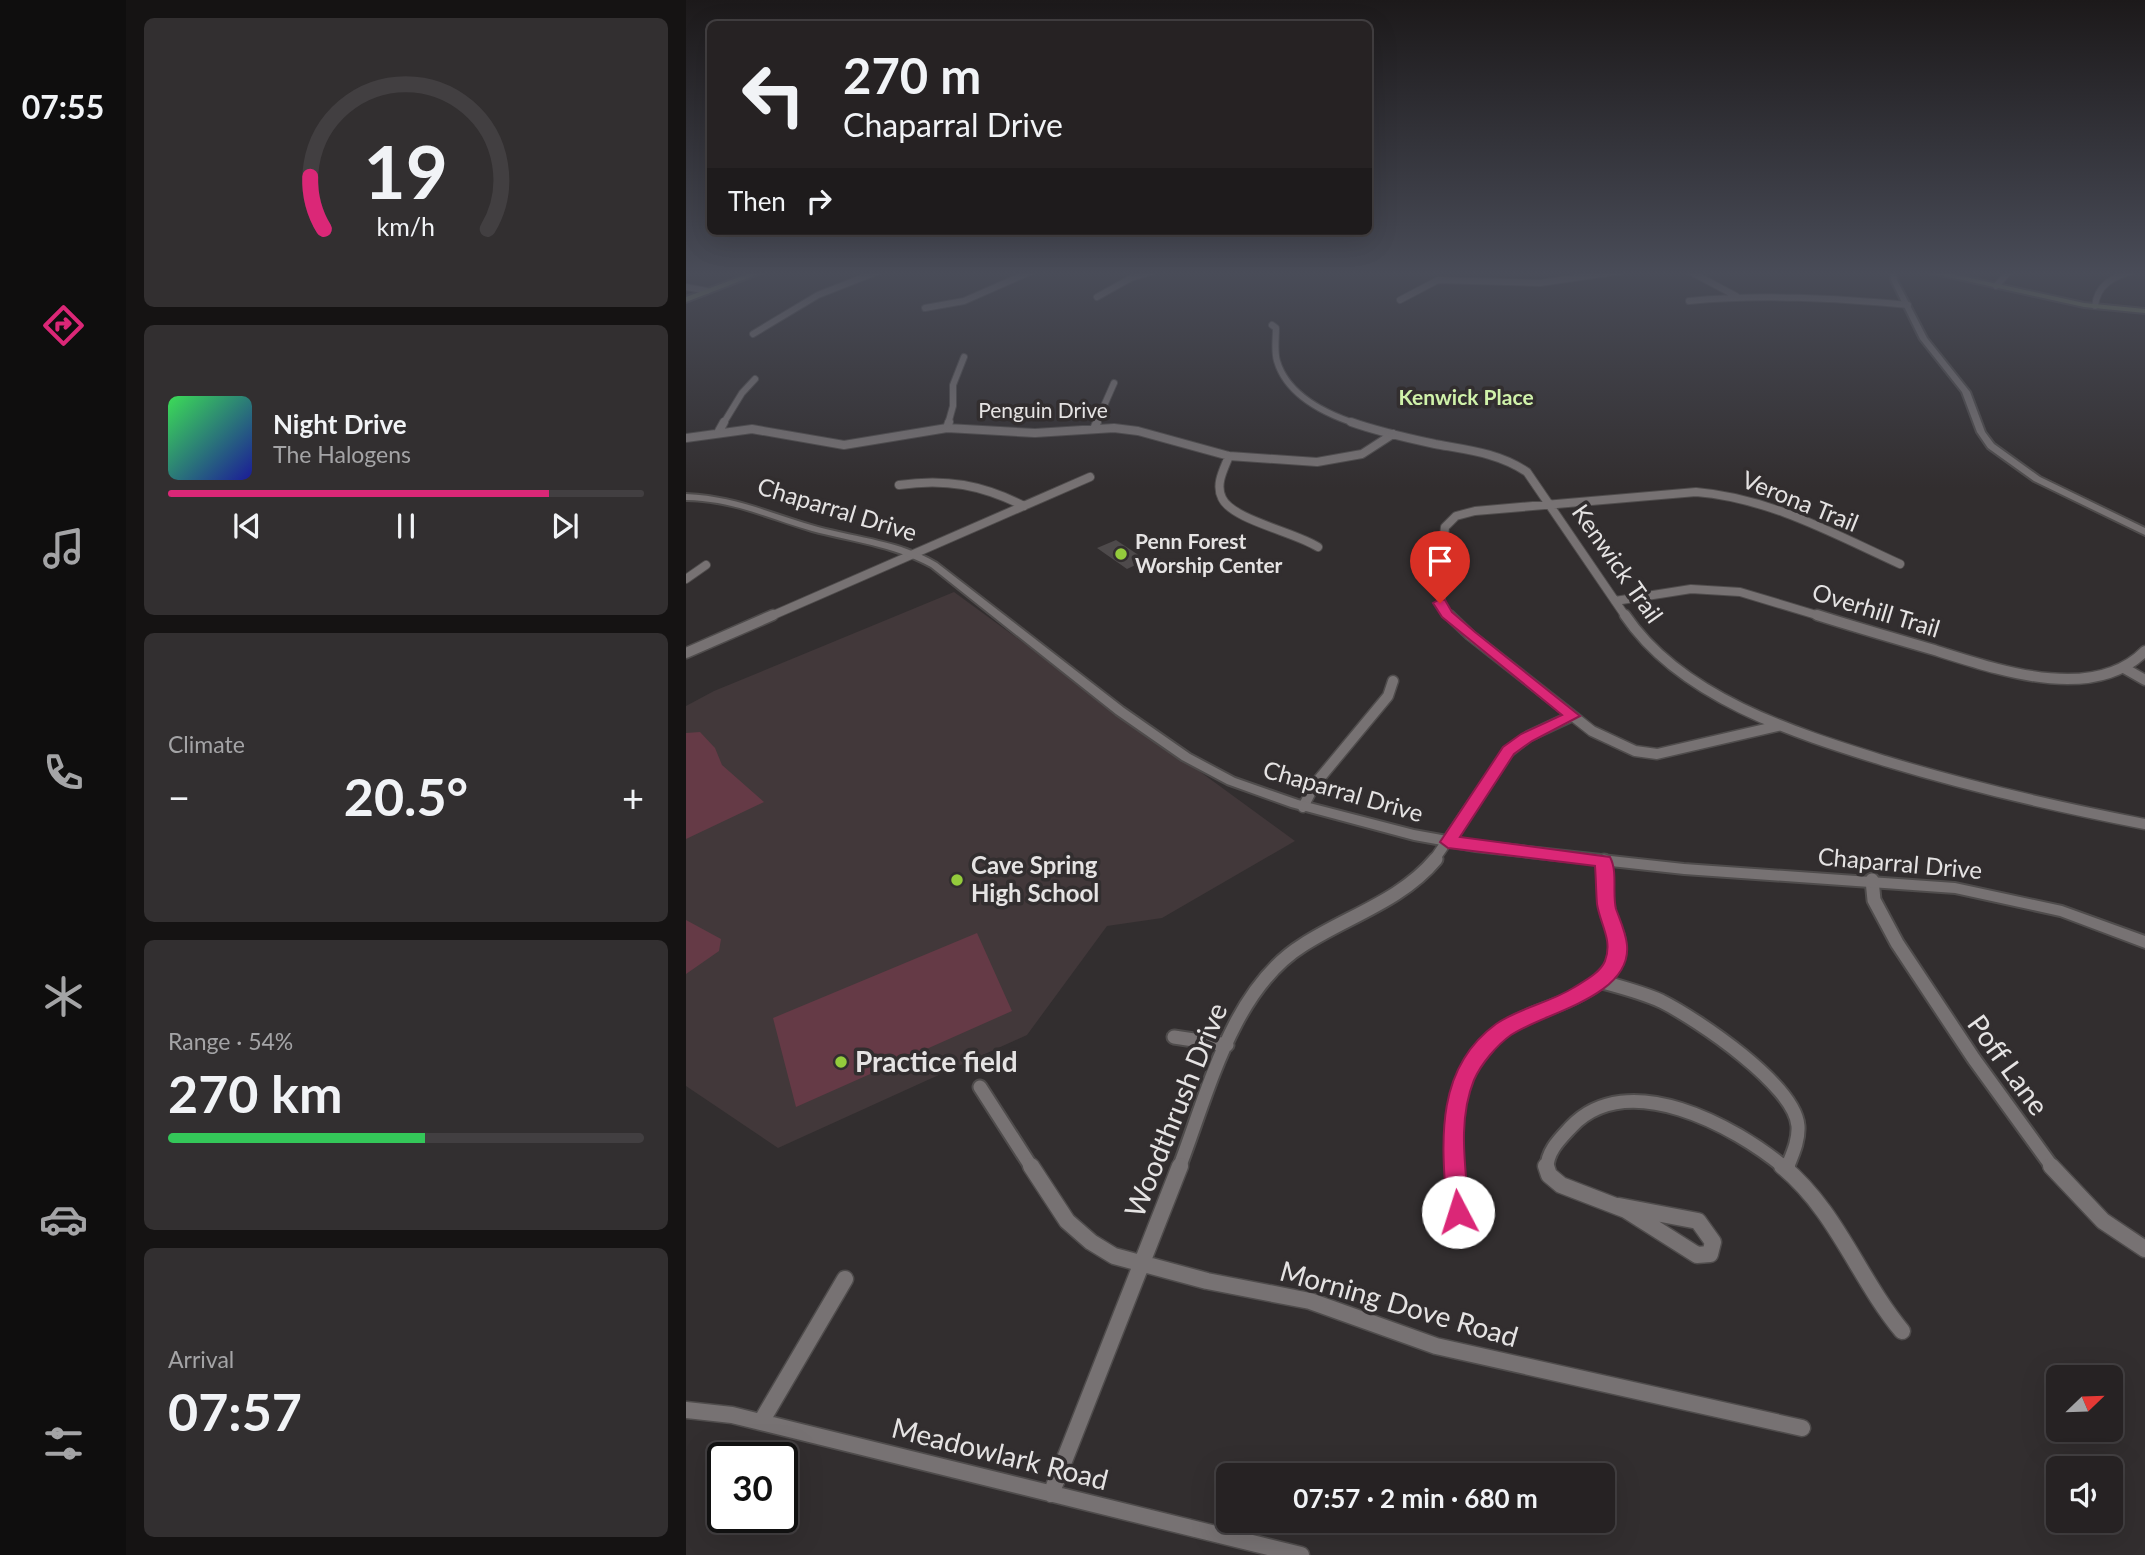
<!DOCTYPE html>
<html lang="en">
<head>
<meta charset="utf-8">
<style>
  body { margin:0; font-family:Lato,sans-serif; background:#322f30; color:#f1f3f6; height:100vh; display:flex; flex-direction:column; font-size:26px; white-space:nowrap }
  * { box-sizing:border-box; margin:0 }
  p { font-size:23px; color:#a4a4a6 }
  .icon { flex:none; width:38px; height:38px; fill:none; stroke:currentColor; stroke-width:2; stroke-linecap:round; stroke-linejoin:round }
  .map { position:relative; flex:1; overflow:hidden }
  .drawer { display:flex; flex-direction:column; gap:18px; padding:18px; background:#151313; width:560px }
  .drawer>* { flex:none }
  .top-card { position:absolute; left:21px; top:21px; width:665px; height:214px; border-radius:10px; box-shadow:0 7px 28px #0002,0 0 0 2px #423f41; background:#262223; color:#f1f3f6; overflow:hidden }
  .needle { width:46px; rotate:67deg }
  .buttons { position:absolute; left:1360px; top:1365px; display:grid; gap:14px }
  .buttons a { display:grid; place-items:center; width:77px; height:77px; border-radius:10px; background:#262223; box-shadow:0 7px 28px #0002,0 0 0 2px #423f41; font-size:35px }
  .speed { position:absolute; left:21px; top:1442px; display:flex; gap:14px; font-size:35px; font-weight:700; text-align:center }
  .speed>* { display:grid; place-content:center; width:91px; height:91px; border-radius:50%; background:#262223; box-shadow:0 7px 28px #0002,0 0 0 2px #423f41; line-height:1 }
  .speed .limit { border:4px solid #111; border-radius:10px; background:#fff; color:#111 }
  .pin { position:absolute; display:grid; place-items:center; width:60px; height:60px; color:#fff; margin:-72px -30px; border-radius:50% 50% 50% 0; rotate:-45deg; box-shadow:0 0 7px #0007 }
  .pin .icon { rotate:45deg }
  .me { position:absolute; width:77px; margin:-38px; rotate:355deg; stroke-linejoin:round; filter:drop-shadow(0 0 5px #0008) }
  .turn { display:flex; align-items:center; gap:24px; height:147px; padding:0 21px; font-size:32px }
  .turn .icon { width:91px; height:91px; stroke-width:2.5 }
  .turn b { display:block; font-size:49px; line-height:60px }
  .then { display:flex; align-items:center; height:66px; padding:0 21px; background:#0003; gap:14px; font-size:26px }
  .big { font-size:52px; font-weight:700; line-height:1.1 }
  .drawer .widget { flex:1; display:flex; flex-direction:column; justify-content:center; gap:10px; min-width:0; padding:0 24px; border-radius:10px; background:#322f30 }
  .drawer .dial { align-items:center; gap:0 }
  .dial svg { height:182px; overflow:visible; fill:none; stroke:#423f41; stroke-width:7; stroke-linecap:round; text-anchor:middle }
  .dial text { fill:#f1f3f6; stroke:none }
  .song { display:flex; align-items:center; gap:21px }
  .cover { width:84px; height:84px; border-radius:10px; background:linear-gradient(135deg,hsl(130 70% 55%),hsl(240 70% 35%)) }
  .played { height:7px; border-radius:4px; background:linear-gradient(90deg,#db2777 80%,#423f41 80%) }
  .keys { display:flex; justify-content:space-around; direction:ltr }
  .heat { display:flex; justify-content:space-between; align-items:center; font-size:38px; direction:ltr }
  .charge { height:10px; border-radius:5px; background:linear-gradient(90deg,#34c759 54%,#423f41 0) }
  .trip { position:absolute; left:530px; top:1463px; width:399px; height:70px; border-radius:10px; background:#262223; box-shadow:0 7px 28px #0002,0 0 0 2px #423f41; font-weight:700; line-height:70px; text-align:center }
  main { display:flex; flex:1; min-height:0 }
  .tab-bar { display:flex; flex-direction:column; width:126px; justify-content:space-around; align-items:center; background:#0f0e0e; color:#a4a4a6 }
  .tab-bar .icon { width:49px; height:49px }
  .tab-bar .selected { color:#db2777 }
  .tab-bar b { font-size:32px; color:#f1f3f6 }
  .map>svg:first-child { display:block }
  .built { fill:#42383a }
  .green { fill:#653a46 }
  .building { fill:#4e4a4b }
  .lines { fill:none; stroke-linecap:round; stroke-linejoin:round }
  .minor-far4-casing { stroke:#4f4c4c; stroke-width:8 }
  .minor-far3-casing { stroke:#4f4c4c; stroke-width:10 }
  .minor-far2-casing { stroke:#4f4c4c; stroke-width:13 }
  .minor-far1-casing { stroke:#4f4c4c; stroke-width:17 }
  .minor-casing { stroke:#4f4c4c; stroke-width:19 }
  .tertiary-casing { stroke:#4f4c4c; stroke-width:4 }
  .secondary-casing { stroke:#4f4c4c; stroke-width:4 }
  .minor-far4 { stroke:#777273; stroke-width:6 }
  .minor-far3 { stroke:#777273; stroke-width:8 }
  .minor-far2 { stroke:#777273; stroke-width:10 }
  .minor-far1 { stroke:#777273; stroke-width:13 }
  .minor { stroke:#777273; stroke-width:16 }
  .tertiary { fill:#777273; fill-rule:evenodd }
  .secondary { fill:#798362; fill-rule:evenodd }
  .route { fill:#db2777; stroke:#8e194d; stroke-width:2 }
  .poi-dot { fill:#94cc3c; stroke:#322e2f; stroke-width:2.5 }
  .labels { text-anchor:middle; stroke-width:7; stroke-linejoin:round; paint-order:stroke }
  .far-neighbourhood-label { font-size:21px; font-weight:bold; fill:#d0f2aa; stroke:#322e2f }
  .far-street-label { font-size:21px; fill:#e5e3e3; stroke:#322e2f }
  .far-poi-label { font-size:21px; font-weight:bold; fill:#e5e3e3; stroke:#322e2f; text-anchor:start }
  .street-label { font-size:24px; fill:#e5e3e3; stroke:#322e2f }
  .poi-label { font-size:24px; font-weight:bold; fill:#e5e3e3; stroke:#322e2f; text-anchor:start }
  .near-poi-label { font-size:28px; font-weight:bold; fill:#e5e3e3; stroke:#322e2f; text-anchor:start }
  .near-street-label { font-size:28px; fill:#e5e3e3; stroke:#322e2f }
</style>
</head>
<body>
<main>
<nav class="tab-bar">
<b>07:55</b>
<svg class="icon selected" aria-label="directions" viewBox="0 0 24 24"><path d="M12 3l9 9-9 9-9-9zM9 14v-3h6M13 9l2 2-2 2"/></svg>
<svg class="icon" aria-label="music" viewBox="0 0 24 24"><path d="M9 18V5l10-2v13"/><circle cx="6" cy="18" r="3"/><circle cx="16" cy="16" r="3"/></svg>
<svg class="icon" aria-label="phone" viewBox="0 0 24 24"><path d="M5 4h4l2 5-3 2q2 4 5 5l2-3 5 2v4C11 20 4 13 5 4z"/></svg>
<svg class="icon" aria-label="climate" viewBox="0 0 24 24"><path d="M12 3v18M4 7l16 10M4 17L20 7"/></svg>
<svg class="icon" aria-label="car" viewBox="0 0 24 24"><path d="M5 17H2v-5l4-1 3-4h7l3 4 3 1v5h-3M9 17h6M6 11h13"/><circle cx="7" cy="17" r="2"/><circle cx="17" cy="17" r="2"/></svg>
<svg class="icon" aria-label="filters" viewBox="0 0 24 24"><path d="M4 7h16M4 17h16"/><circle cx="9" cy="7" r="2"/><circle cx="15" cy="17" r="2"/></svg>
</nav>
<section class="drawer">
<div class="widget dial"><svg viewBox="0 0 100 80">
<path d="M14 69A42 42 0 1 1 86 69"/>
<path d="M14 69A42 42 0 0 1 8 46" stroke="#db2777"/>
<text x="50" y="56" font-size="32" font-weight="700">19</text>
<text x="50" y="72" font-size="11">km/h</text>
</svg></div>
<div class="widget">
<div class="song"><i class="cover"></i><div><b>Night Drive</b><p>The Halogens</p></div></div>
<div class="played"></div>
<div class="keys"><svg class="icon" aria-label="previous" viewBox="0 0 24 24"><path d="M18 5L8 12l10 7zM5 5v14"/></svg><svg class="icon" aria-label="pause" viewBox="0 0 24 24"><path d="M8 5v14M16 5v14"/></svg><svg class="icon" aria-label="next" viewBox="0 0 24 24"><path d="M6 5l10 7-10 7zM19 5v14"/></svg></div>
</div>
<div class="widget"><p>Climate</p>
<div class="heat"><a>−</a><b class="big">20.5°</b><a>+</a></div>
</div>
<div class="widget"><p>Range · 54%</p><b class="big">270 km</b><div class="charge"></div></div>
<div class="widget"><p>Arrival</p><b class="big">07:57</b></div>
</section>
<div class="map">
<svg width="1459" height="1555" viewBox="0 0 1459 1555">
  <rect width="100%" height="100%" fill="#322e2f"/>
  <path class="built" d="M268,592L609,841L476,918L421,926L341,1035L92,1148L0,1086V706L28,691Z"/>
  <path class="green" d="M14,732L29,748L36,765L78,802L0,839V733Z
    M0,920L35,939L33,951L0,974Z
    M291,933L326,1011L110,1107L87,1018Z"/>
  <path class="building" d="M430,540L460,560L441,569L411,548Z"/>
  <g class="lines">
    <defs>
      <path id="minor-far4" d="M1003,271L1050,296
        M1310,286L1324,271
        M0,287L21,291
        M411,297L445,278L468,271
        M714,300L752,280L854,283L936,271
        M1003,301C1077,294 1148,298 1222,305
        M1409,306C1411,285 1427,277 1446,271
        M239,308L278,301L346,271
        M586,325L590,328C590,339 588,351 591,361C601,395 640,414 671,424
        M67,334L132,295L193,271
        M37,424L56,393L69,379
        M262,424L267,406V385L278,357
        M410,424L428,383"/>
      <path id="minor-far3" d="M665,422C693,432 721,438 749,444C782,450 813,453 841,472L940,617
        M261,428L263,422
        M408,429L411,422
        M33,431L38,422
        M0,438L66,429L158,445L261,428L349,433L428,428L452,431L543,456L631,462L676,454L707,434
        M543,456C538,469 529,484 536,498C546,520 609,532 632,547
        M213,485C260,478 296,485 338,506
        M0,579L20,565
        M929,601L1005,589L1054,592L1137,617
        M83,617L404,477
        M765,617L756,608L753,580L759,527L770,516L789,511L1010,492C1084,498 1148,534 1214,564"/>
      <path id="minor-far2" d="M763,615L784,635L906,731L949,751L971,754L1092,726
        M939,615C995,698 1109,733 1199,761C1285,787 1371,807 1459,824
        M1131,615C1169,627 1207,638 1245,649C1307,668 1406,705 1459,651
        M0,653L87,615
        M1438,668L1459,680
        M617,807L629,784L702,696L707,681
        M748,860L821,753L843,736L886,716"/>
      <path id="minor-far1" d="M1186,880L1188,900L1211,943L1288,1059L1367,1168
        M913,981C934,987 955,992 975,1001C1011,1019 1109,1085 1112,1126C1113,1141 1106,1155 1101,1168
        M488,1037L541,1045
        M294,1087L346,1168
        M493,1168C522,1093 546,989 617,945C662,916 715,901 750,859
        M768,1168C765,1111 775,1048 832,1021C853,1010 876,1005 896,993C911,985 927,973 932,955C937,938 923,920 920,904C917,890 918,875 918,861
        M861,1168C861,1151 874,1139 885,1127C941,1067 1049,1126 1099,1168"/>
      <path id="minor" d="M345,1166L381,1221L405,1242L428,1256L521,1281L624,1301L750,1346L1116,1428
        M768,1166L772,1212
        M860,1166L863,1175L875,1185L940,1210L1011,1255L1024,1254L1027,1242L1012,1221L933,1206
        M1096,1166C1151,1211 1172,1278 1216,1331
        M1365,1166L1417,1221L1459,1249
        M1100,1169L1101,1166
        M0,1410L46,1415L615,1555
        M75,1422L159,1279
        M365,1494L494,1166"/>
      <path id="tertiary" d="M1204,271H1210L1211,280L1241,338L1284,392L1299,432L1308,444L1354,477L1459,528V535L1348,481L1302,448L1291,432L1276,392L1234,339L1205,280Z
        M0,494C49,496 86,514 132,527C173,538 214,541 251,563L438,708L504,754L549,778L612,800L728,830L789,841L998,864L1269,883L1376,906L1459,936V948L1374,916L1269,893L998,874L789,851L728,840L605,807L541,784L496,760L430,714L245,567C207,546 167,542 126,531C81,518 48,501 0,500Z"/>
      <path id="secondary" d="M70,271H80L0,302V297Z
        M1242,271H1253L1398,303L1459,309V313L1398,307L1245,273Z"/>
    </defs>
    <use href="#minor-far4" class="minor-far4-casing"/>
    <use href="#minor-far3" class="minor-far3-casing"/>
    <use href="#minor-far2" class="minor-far2-casing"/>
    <use href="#minor-far1" class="minor-far1-casing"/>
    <use href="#minor" class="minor-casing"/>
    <use href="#tertiary" class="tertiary-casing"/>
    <use href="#secondary" class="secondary-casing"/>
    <use href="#minor-far4" class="minor-far4"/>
    <use href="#minor-far3" class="minor-far3"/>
    <use href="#minor-far2" class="minor-far2"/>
    <use href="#minor-far1" class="minor-far1"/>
    <use href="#minor" class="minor"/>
    <use href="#tertiary" class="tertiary"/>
    <use href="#secondary" class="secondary"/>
  </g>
  <linearGradient id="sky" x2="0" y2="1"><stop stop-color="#1c191a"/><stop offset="0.56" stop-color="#494c58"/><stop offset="1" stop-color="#494c58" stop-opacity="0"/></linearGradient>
  <rect width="1459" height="488" fill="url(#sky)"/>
  <path class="route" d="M754,599L759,600L766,612L789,632L894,716L846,741L828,754L774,837L924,857C932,872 926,893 930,909C934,920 940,933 941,945C946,997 857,1013 825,1035C811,1045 795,1064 788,1080C771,1122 780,1168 783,1212L780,1220L772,1223L764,1220L761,1212C756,1145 747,1070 810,1024C833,1008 863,1003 887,988C898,981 914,973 919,961C927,940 914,924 911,904C910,892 910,879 909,866L762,848L754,842L817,747L835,734L876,715L756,617L747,603Z"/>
  <g class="poi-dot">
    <circle cx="435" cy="554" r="7"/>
    <circle cx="271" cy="880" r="7"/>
    <circle cx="155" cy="1062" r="7"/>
  </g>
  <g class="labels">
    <g class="far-neighbourhood-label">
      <text x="780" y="405">Kenwick Place</text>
    </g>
    <g class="far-street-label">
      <text x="357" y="418">Penguin Drive</text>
    </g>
    <g class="far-poi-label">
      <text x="449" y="549">Penn Forest<tspan x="449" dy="24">Worship Center</tspan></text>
    </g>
    <g class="street-label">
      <text transform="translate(1114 502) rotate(22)" y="8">Verona Trail</text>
      <text transform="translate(151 510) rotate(17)" y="8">Chaparral Drive</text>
      <text transform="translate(931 564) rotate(55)" y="8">Kenwick Trail</text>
      <text transform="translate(1190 611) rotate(17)" y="8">Overhill Trail</text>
      <text transform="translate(657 792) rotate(16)" y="8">Chaparral Drive</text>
      <text transform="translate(1214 864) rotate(5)" y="8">Chaparral Drive</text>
    </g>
    <g class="poi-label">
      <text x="285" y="874">Cave Spring<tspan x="285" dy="28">High School</tspan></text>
    </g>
    <g class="near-poi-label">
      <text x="169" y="1072">Practice field</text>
    </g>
    <g class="near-street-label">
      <text transform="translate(1322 1065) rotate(54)" y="10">Poff Lane</text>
      <text transform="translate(490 1110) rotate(-68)" y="10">Woodthrush Drive</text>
      <text transform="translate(713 1304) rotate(16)" y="10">Morning Dove Road</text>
      <text transform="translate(314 1454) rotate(14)" y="10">Meadowlark Road</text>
    </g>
  </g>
</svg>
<div class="buttons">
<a><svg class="needle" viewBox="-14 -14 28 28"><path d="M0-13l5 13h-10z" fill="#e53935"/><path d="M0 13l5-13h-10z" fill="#a4a4a6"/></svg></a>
<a><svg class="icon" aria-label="sound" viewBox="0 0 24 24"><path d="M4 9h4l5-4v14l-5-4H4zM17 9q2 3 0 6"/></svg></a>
</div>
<div class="speed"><div class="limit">30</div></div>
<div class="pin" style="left:754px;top:603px;background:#d93025"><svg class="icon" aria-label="arrive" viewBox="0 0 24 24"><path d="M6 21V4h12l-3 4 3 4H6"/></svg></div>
<svg class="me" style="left:772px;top:1212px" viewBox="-20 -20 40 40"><circle r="19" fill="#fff"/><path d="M0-13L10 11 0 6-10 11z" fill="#db2777"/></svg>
<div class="trip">07:57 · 2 min · 680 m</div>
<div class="top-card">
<div class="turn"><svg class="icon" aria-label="left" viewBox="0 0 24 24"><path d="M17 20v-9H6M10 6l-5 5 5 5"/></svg><div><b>270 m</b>Chaparral Drive</div></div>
<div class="then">Then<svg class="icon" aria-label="right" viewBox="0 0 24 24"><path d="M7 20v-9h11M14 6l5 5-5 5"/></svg></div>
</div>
</div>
</main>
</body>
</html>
